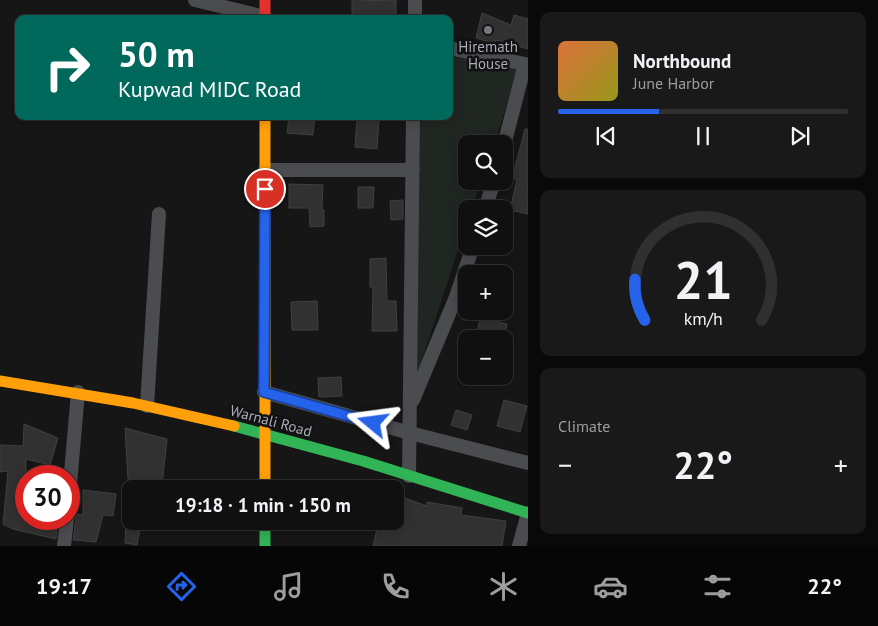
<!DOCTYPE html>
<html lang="en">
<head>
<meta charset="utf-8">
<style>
  body { margin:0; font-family:"PT Sans",sans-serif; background:#191919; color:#f1f3f6; height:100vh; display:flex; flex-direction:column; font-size:19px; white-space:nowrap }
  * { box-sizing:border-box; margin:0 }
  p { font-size:16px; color:#9c9d9f }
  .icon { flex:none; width:28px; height:28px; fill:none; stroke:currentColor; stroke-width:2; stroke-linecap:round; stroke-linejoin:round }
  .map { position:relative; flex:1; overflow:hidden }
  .details { display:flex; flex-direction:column; gap:12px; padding:12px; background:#090909; width:350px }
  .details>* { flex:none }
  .hud { position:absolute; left:15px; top:15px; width:438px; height:105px; border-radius:10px; box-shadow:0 2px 12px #0003,0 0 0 1px #303030; background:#00695c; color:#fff; overflow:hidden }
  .tools { position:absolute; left:458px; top:135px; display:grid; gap:10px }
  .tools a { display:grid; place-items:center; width:55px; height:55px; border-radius:10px; background:#101010; box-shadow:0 2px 12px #0003,0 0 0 1px #303030; font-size:25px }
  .speed { position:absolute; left:15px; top:465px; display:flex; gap:10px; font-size:25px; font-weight:700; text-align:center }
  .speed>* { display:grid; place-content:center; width:65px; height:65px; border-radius:50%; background:#101010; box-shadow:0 2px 12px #0003,0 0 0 1px #303030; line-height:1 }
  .speed .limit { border:8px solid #d22; background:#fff; color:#111 }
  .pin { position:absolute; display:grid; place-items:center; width:42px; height:42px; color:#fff; margin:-21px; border:2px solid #fff; border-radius:50%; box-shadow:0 1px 5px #0007 }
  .me { position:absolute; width:55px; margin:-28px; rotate:286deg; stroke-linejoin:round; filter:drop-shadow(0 0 4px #0008) }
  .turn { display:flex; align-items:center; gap:18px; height:105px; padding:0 20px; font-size:22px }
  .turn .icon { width:65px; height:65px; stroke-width:2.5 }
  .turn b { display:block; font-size:35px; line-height:42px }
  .big { font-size:38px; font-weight:700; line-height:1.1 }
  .details .widget { flex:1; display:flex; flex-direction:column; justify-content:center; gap:8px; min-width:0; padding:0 18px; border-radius:10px; background:#191919 }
  .details .dial { align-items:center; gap:0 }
  .dial svg { height:130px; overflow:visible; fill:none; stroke:#303030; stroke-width:7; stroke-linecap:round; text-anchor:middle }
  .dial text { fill:#f1f3f6; stroke:none }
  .song { display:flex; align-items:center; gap:15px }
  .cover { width:60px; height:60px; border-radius:8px; background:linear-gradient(135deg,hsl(20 70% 55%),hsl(60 70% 35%)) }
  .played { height:5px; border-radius:2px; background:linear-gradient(90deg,#2563eb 35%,#303030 35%) }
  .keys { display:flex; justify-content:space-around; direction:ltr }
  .heat { display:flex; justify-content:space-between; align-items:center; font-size:28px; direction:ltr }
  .trip { position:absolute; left:122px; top:480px; width:282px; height:50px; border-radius:10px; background:#101010; box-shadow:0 2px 12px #0003,0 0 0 1px #303030; font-weight:700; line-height:50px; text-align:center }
  .menu { display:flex; height:80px; justify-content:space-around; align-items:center; background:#060606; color:#9c9d9f }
  .menu .icon { width:35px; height:35px }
  .menu .active { color:#2563eb }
  .menu b { font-size:22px; color:#f1f3f6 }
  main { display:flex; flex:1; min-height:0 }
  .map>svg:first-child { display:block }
  .park { fill:#202621 }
  .building { fill:#313132; stroke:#3f4042 }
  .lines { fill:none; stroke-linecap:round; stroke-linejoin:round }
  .street { stroke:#4b4c4f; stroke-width:14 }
  .fast { stroke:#30b455; stroke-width:11 }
  .slow { stroke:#ff9f0a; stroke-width:11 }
  .jam { stroke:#e5322d; stroke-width:11 }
  .route-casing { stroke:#184099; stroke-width:12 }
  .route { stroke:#2563eb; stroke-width:9 }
  .poi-dot { fill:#76787e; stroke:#111012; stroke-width:2 }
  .labels { text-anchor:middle; stroke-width:5; stroke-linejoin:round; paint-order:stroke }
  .poi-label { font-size:15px; fill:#a9adb6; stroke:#111012 }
  .street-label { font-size:15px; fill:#a9adb6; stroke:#111012 }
</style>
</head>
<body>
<main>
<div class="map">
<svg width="528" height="546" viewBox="0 0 528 546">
  <rect width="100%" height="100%" fill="#161616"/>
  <path class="park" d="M449,56L519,68L494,144H466V181H481L472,209H466V226L415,381L418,116H449Z"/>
  <path class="building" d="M396,0V16L352,17V1Z
    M482,13L511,25L514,15L528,19V49L496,40L495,44L476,38Z
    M289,116H315L313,135L287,133Z
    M357,119L379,120L377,149L355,147Z
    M525,129H528V214L510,210L517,179L512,178Z
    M289,184L323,185L322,210H324V226L310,227L309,208H289Z
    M358,187H374L373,208H358Z
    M403,200V219L391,220L390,201Z
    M386,258L387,301H396L397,331H372L373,287H370V259Z
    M317,301L318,330H292L291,302Z
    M487,311H502L499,322L507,324L504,339L477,333L480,318L485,319Z
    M341,377L342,396L319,397L318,378Z
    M504,400L527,406L520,432L497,426Z
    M456,410L472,415L467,430L451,425Z
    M24,424L58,438L50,465L26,459V519H58L56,539L13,529L3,524L8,471L0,472V445L23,446Z
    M125,428L167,439L162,485L128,479Z
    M83,490L116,494L113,516L103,515L96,542L73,540L76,520L74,514L83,515Z
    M396,495L427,506V502L462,508L461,515L506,521L502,546H373L379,521H396Z
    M126,521L141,523L137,545L125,543Z"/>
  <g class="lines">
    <path class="street" d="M195,0L265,17
      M415,19V0
      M449,48L525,64L504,145
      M265,170H413
      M485,209L494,181
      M264,392L410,433L528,463
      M413,400L456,297L473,246
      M147,406L159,214
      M409,476L413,116
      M69,496L78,392
      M64,546L67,519
      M519,546L528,513"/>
    <path class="fast" d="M234,426L363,461L528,513
      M265,521V546"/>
    <path class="slow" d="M265,116V489
      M0,381L133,403L234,426"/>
    <path class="jam" d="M265,0V19"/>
  </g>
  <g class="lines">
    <defs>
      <path id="route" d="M265,189L264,392L373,423"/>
    </defs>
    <use href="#route" class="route-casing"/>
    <use href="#route" class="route"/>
  </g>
  <circle class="poi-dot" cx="488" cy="30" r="5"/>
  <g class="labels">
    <g class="poi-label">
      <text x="488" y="52">Hiremath<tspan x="488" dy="17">House</tspan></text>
    </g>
    <g class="street-label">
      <text transform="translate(271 421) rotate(15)" y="5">Warnali Road</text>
    </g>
  </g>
</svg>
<div class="tools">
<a><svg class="icon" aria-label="search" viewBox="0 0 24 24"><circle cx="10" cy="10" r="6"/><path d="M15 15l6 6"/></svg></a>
<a><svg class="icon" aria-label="layers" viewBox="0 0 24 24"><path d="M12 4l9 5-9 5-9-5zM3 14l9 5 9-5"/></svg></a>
<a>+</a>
<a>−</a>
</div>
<div class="speed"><div class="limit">30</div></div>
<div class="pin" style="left:265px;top:189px;background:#d93025"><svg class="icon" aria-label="arrive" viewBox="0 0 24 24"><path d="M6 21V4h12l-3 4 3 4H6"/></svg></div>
<svg class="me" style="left:373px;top:423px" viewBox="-20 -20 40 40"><path d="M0-17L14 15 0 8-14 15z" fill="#2563eb" stroke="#fff" stroke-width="4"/></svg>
<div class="trip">19:18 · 1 min · 150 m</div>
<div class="hud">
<div class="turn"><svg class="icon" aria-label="right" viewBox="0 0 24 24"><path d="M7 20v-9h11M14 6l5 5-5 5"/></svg><div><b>50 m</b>Kupwad MIDC Road</div></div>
</div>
</div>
<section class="details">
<div class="widget">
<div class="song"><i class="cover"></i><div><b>Northbound</b><p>June Harbor</p></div></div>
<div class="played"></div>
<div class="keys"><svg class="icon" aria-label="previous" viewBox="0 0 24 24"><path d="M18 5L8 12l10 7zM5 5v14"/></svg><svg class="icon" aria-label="pause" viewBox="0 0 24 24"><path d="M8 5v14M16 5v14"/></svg><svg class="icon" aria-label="next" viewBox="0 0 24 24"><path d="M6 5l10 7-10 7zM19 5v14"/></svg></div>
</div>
<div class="widget dial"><svg viewBox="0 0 100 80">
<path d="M14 69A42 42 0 1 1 86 69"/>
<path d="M14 69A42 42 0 0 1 8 44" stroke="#2563eb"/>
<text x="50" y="56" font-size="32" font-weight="700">21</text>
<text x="50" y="72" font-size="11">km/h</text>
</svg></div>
<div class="widget"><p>Climate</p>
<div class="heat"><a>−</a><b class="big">22°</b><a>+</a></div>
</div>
</section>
</main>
<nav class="menu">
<b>19:17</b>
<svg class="icon active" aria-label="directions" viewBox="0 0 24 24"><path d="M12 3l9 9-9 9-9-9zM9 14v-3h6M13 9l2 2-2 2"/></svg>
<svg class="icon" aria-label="music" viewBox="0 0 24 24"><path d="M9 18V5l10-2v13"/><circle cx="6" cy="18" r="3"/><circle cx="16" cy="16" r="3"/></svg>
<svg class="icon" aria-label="phone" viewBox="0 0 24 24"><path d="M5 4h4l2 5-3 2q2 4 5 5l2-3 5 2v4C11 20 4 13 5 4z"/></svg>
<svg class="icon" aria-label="climate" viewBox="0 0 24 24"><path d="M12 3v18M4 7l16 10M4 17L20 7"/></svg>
<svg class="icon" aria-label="car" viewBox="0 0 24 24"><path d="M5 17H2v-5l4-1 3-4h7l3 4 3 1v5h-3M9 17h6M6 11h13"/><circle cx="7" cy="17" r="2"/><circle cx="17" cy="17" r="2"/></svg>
<svg class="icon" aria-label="filters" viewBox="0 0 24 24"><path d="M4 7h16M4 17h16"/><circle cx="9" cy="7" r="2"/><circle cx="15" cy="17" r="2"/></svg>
<b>22°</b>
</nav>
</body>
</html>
